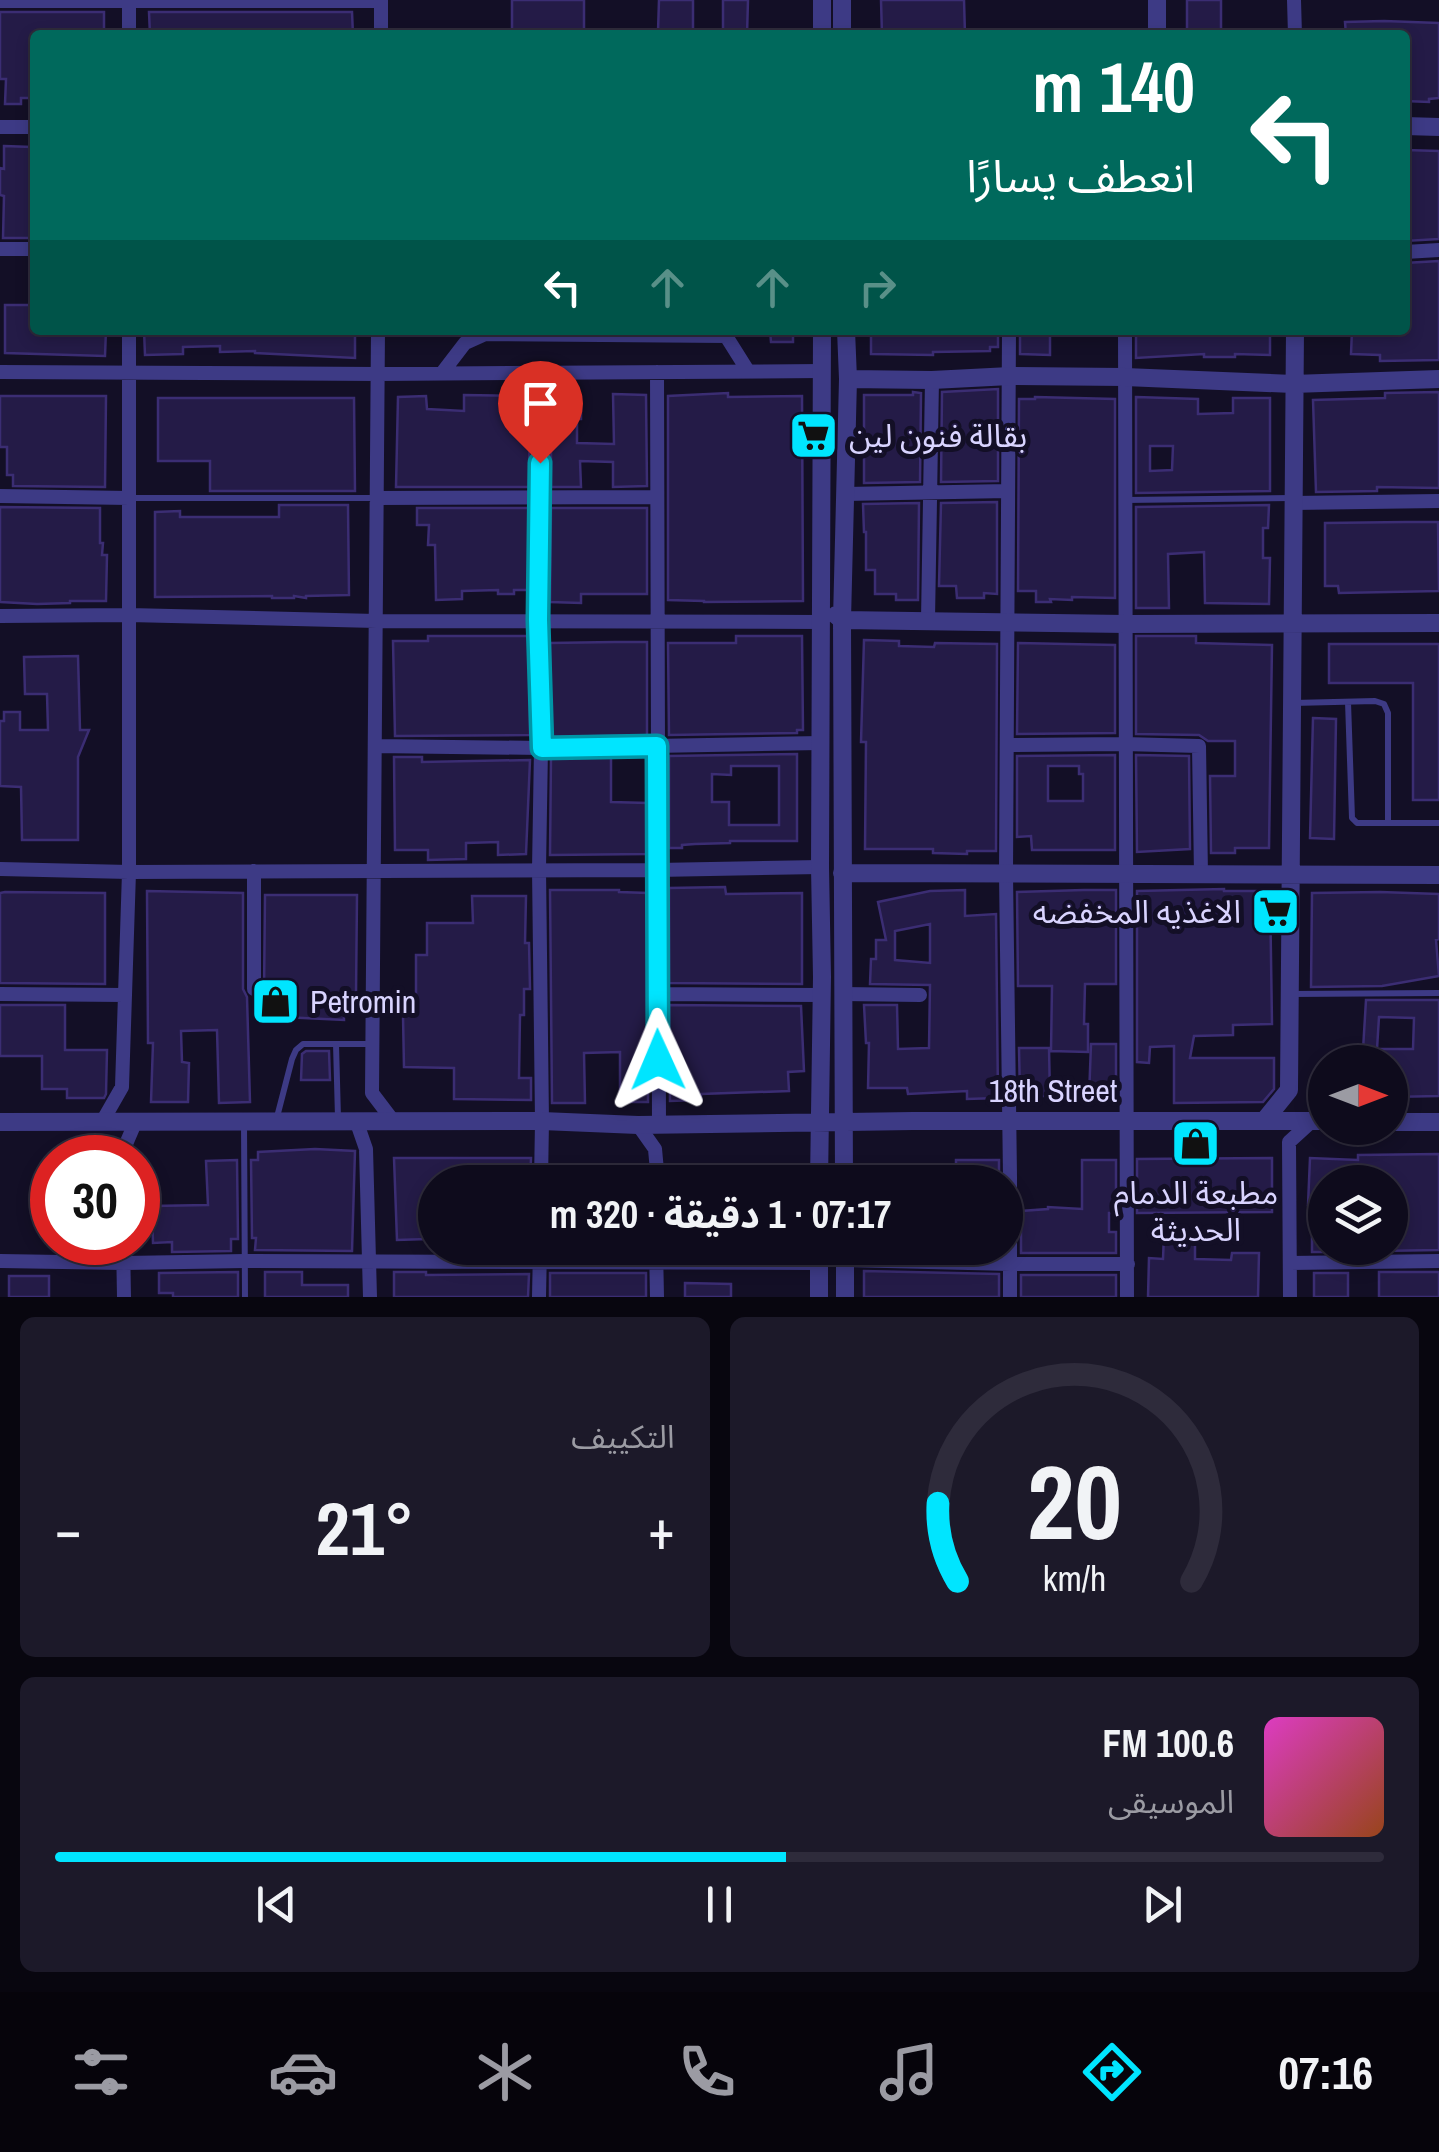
<!DOCTYPE html>
<html lang="ar">
<head>
<meta charset="utf-8">
<style>
  body { margin:0; font-family:"Archivo Narrow","Noto Sans Arabic",sans-serif; background:#1c1929; color:#f1f3f6; direction:rtl; height:100vh; display:flex; flex-direction:column; font-size:38px; white-space:nowrap }
  * { box-sizing:border-box; margin:0 }
  p { font-size:32px; color:#9b9ba3 }
  .icon { flex:none; width:55px; height:55px; fill:none; stroke:currentColor; stroke-width:2; stroke-linecap:round; stroke-linejoin:round }
  .map { position:relative; height:1297px; overflow:hidden; direction:ltr }
  .sheet { display:flex; flex-direction:column; gap:20px; padding:20px; background:#08060f; flex:1 }
  .sheet>* { flex:none }
  .banner { position:absolute; left:30px; top:30px; width:1380px; height:305px; border-radius:10px; box-shadow:0 5px 15px #0003,0 0 0 2px #2e2b3b; direction:rtl; background:#00695c; color:#fff; overflow:hidden }
  .needle { width:65px; rotate:90deg }
  .fabs { position:absolute; left:1308px; top:1045px; display:grid; gap:20px }
  .fabs a { display:grid; place-items:center; width:100px; height:100px; border-radius:50%; background:#0e0b1c; box-shadow:0 5px 15px #0003,0 0 0 2px #2e2b3b; font-size:50px }
  .speed { position:absolute; left:30px; top:1135px; display:flex; gap:20px; font-size:50px; font-weight:700; text-align:center }
  .speed>* { display:grid; place-content:center; width:130px; height:130px; border-radius:50%; background:#0e0b1c; box-shadow:0 5px 15px #0003,0 0 0 2px #2e2b3b; line-height:1 }
  .speed .limit { border:15px solid #d22; background:#fff; color:#111 }
  .pin { position:absolute; display:grid; place-items:center; width:85px; height:85px; color:#fff; margin:-102px -42px; border-radius:50% 50% 50% 0; rotate:-45deg; box-shadow:0 0 10px #0007 }
  .pin .icon { rotate:45deg }
  .me { position:absolute; width:110px; margin:-55px; rotate:359deg; stroke-linejoin:round; filter:drop-shadow(0 0 8px #0008) }
  .turn { display:flex; align-items:center; gap:35px; height:210px; padding:0 50px; font-size:45px }
  .turn .icon { width:130px; height:130px; stroke-width:2.5 }
  .turn b { display:block; font-size:70px; line-height:85px }
  .lanes { display:flex; align-items:center; height:95px; padding:0 50px; background:#0003; justify-content:center; gap:50px; direction:ltr }
  .lanes .off { opacity:.35 }
  .big { font-size:75px; font-weight:700; line-height:1.1 }
  .sheet .card { flex:1; display:flex; flex-direction:column; justify-content:center; gap:15px; min-width:0; padding:0 35px; border-radius:15px; background:#1c1929 }
  .sheet .dial { align-items:center; gap:0 }
  .dial svg { height:260px; overflow:visible; fill:none; stroke:#2e2b3b; stroke-width:7; stroke-linecap:round; text-anchor:middle }
  .dial text { fill:#f1f3f6; stroke:none }
  .song { display:flex; align-items:center; gap:30px }
  .cover { width:120px; height:120px; border-radius:15px; background:linear-gradient(135deg,hsl(310 70% 55%),hsl(20 70% 35%)) }
  .played { height:10px; border-radius:5px; background:linear-gradient(90deg,#00e5ff 55%,#2e2b3b 55%) }
  .keys { display:flex; justify-content:space-around; direction:ltr }
  .heat { display:flex; justify-content:space-between; align-items:center; font-size:55px; direction:ltr }
  .sheet .tiles { flex:1; display:grid; gap:20px; grid-template-columns:1fr 1fr }
  .card:last-child { grid-column:span 2 }
  .trip { position:absolute; left:418px; top:1165px; width:605px; height:100px; border-radius:50px; background:#0e0b1c; box-shadow:0 5px 15px #0003,0 0 0 2px #2e2b3b; font-weight:700; line-height:100px; text-align:center; direction:rtl }
  .menu { display:flex; height:160px; justify-content:space-around; align-items:center; background:#06040b; color:#9b9ba3 }
  .menu .icon { width:70px; height:70px }
  .menu .active { color:#00e5ff }
  .menu b { font-size:45px; color:#f1f3f6 }
  .map>svg:first-child { display:block }
  .building { fill:#241b47; stroke:#3b2d73; stroke-width:2.5; fill-rule:evenodd }
  .lines { fill:none; stroke-linecap:round; stroke-linejoin:round }
  .service { stroke:#3d3a85; stroke-width:6 }
  .minor { stroke:#3d3a85; stroke-width:14 }
  .tertiary { stroke:#3d3a85; stroke-width:18 }
  .route-casing { stroke:#0095a6; stroke-width:25 }
  .route { stroke:#00e5ff; stroke-width:18 }
  .labels { text-anchor:middle; stroke-width:10; stroke-linejoin:round; paint-order:stroke }
  .poi-label { font-size:32px; fill:#d9d4ff; stroke:#130f26; text-anchor:start }
  .street-label { font-size:32px; fill:#d9d4ff; stroke:#130f26 }
</style>
</head>
<body>
<div class="map">
<svg width="1439" height="1297" viewBox="0 0 1439 1297">
  <rect width="100%" height="100%" fill="#130f26"/>
  <path class="building" d="M512,0H584V35H512Z
    M659,0H693V33L658,32Z
    M723,0H748L747,35H723Z
    M881,0H964L965,35H882Z
    M1187,0H1221V35H1187Z
    M0,12H104V35H33L34,79H32L31,98H21V104H5L6,79H0Z
    M149,12H352L353,35H150Z
    M1384,21L1439,23V98L1429,99V102L1405,101V35H1346L1345,22Z
    M4,146L32,147V238H3L4,196L0,195V168L4,169Z
    M1405,150L1439,151V239L1405,241Z
    M1439,261V360L1380,361V355L1351,354L1352,330H1405V263Z
    M5,305H35V330H106L105,356L5,353Z
    M144,330H355V358L255,353V351L220,352V346L183,347V354L145,355Z
    M770,330H793V342H771Z
    M871,330H998V347H990V351L933,352V355L871,354Z
    M1020,330H1050V355L1020,354Z
    M1136,330H1270V355L1235,354V357H1204V354L1136,358Z
    M998,389V481L941,482L942,392Z
    M913,392L921,393L920,482L864,483V395H913Z
    M1439,392V488L1377,487V491L1316,492L1313,400L1385,398V393Z
    M728,393V397L802,396L803,601L704,602V601L668,600V396Z
    M613,394L646,395L647,486L613,487V462L580,461L581,487H551V396L581,397V419H577V443L614,444Z
    M464,395L530,396L529,487H396L398,397L426,396L427,409L464,411Z
    M0,396H106L105,487L13,486V475H7V447H0Z
    M1035,397L1115,399V598L1072,597V600L1050,599L1051,602H1036V591H1018L1019,399H1035Z
    M1136,397L1198,399V414L1233,413V398H1270V491L1136,493ZM1150,446H1173L1172,470L1150,471Z
    M158,398H354L355,491H210V461H158Z
    M997,502V594L984,593V598H957L956,586H939L941,503Z
    M919,503L918,600H896V594H875V570H866V532H864L863,504Z
    M279,505H348L349,595L306,596V598L294,596V598H272V596L155,597V512L180,511V517H279Z
    M1269,505L1268,528H1263V558H1270L1269,604L1205,603L1204,552L1168,554L1169,608H1136V507Z
    M0,507L100,508V543H103L102,555H107L106,601H70V603L37,604L0,602Z
    M417,508H529V590H514V594H498V590L462,591V599L436,600L435,545H428L429,525H417Z
    M551,508H647V594H581V603L550,602Z
    M1406,522H1438L1439,591L1339,593L1338,586H1325V523Z
    M428,636H529L530,735L395,736L393,641H428Z
    M736,636H802L803,730H797V733L669,735L668,643H736Z
    M1136,636H1196V643L1272,645L1269,848H1235V853H1211L1210,776H1235V741H1208L1199,735L1136,734Z
    M864,640L899,641V646L934,647L935,643L997,644L996,851H967V854L933,853V849H865L866,742H861Z
    M615,642H647V735L551,737L550,643Z
    M1018,643L1115,645V733L1017,734Z
    M1329,644H1439V800H1413V683H1329Z
    M78,656L80,730H89L78,757V840H22L21,787L0,786V721H4V712H20V730H48L47,694H25L24,657Z
    M1313,718L1336,719L1334,839L1310,838Z
    M797,754V841H730V843L695,844L682,845V848H669V756ZM731,766H779V825H729V802H712V774L731,775Z
    M1115,755V850H1032L1031,836L1017,837V756ZM1048,766H1079V774H1083V801H1048Z
    M1136,755L1189,756L1190,849L1137,852Z
    M394,757H422V762L530,760L526,854L498,855V842L466,843V859L428,860V850H395Z
    M611,757V802L648,803V854L550,855L551,758Z
    M725,887L726,894L802,893V984L669,983V888Z
    M1224,889V891H1270L1272,1024L1233,1025V1035L1194,1036L1190,1058H1274V1089L1263,1102L1174,1103V1046L1150,1047L1149,1063L1137,1062V891Z
    M550,890H619V892L648,893V1102H620V1052L584,1053L585,1103H552Z
    M965,890V916L996,914L998,1098L967,1099V1091L908,1094L907,1088H868L869,1043H866L864,1005H897L898,1049L929,1048L930,985L870,984L871,959H876V940H886L878,902L930,891ZM930,924V963L895,960V931Z
    M1084,890H1116V984H1085L1084,1024H1088V1052L1051,1051L1052,986H1018L1017,892Z
    M147,891L243,893V989L247,997L250,1102L219,1103L217,1030L181,1031L182,1062L189,1063L188,1102H151L153,1043H148Z
    M5,892L105,893V984L0,983V893Z
    M1380,892L1439,894V939L1436,940L1439,976L1382,986L1311,987L1312,893Z
    M265,895H357L356,994H343L344,1020L283,1017L284,993H264Z
    M472,896H526L525,943H529L530,989H524V1015H520L519,1078H531V1100L454,1099V1068L404,1067L403,1016H408L409,994H416V955H427V923H473Z
    M1366,1000H1439V1096L1390,1097V1062H1354V1050H1363ZM1379,1017L1414,1018L1413,1049H1377Z
    M0,1005H65V1050H107L106,1094L104,1098H67V1089H42V1056H0Z
    M669,1005L801,1006L804,1071L788,1072L789,1091L701,1094V1100L670,1101Z
    M1091,1044H1116V1098L1089,1097Z
    M1019,1048H1049L1050,1096H1020Z
    M306,1051H329L330,1080H301L302,1054Z
    M315,1149L355,1151L352,1251L255,1250L256,1238H252L251,1160H258V1152Z
    M1439,1154V1250L1379,1251V1248H1390V1182H1325V1248H1348V1252H1312V1205H1308L1310,1158L1358,1160V1155Z
    M394,1158H531L530,1182H435V1207L426,1208L427,1239L397,1240Z
    M1272,1158V1212L1137,1213V1159Z
    M237,1160L238,1239H231V1251L172,1252V1242L153,1243L152,1206L208,1205L206,1161Z
    M956,1160H999V1182H893V1165L956,1167Z
    M1082,1160H1116V1213H1109V1232H1116V1253H1021V1211L1048,1209V1207L1082,1209Z
    M1164,1234L1195,1235V1259L1231,1260L1232,1253H1259L1258,1297H1148L1149,1258L1163,1259Z
    M560,1248H637V1252L560,1251Z
    M865,1248H966V1252L865,1250Z
    M864,1271L999,1274V1297H864Z
    M238,1272V1297H173V1293H159V1273Z
    M265,1272H302V1285H348V1297H265Z
    M394,1272H426V1275L529,1274L528,1297H394Z
    M1379,1272H1439V1297H1379Z
    M550,1273H646V1297H550Z
    M1314,1273H1348V1297H1314Z
    M1021,1275H1116V1297H1021Z
    M9,1276H49V1297H9Z
    M685,1283L731,1284V1297H685Z"/>
  <g class="lines">
    <path class="service" d="M132,498H375
      M1125,500L1292,498
      M1348,702L1352,818L1357,823H1439
      M1293,703L1375,701L1384,704L1388,713V823
      M1290,994L1439,993
      M336,1044L338,1118
      M277,1117L292,1059L296,1050L303,1044H371
      M244,1123L245,1297"/>
    <path class="minor" d="M129,0V35
      M1294,0L1295,35
      M0,1H381
      M381,35V0
      M0,127H35
      M0,249H35
      M1405,252L1439,250
      M378,330L372,1093L394,1122
      M1009,330L1006,874L1010,1177V1297
      M1125,330L1127,1297
      M0,372L378,374L822,371
      M657,372L659,1125
      M442,373L465,343L485,334L726,336L748,371
      M845,494L1008,491
      M0,496L129,498
      M376,498L657,497
      M1293,503L1439,501
      M0,616L129,615L376,621L821,622
      M928,620L932,380
      M1007,745L1124,744L1199,746L1201,874
      M375,746L541,748L821,743
      M0,869L129,872L657,870L820,867
      M254,871V989
      M0,994L125,995
      M657,994L822,995
      M842,994L920,995
      M102,1122L122,1087L129,872V330
      M357,1123L366,1149L370,1297
      M638,1125L655,1149L658,1182
      M120,1158L135,1123
      M541,1182L542,1121L539,869L541,748L539,621L541,373
      M123,1242L124,1297
      M656,1248L657,1297
      M846,1260L1010,1264H1128
      M0,1261L124,1263L245,1261L819,1263
      M1290,1263L1439,1261
      M539,1297L540,1248
      M1290,1297L1289,1142L1312,1121"/>
    <path class="tertiary" d="M842,0V35
      M822,35V0
      M1157,35V0
      M1405,126L1439,127
      M848,379L932,380L1010,376L1125,377L1293,384L1439,379
      M836,615L842,620L1126,624L1439,623
      M842,873L1439,875
      M1264,1121L1289,1090L1295,330
      M0,1122L542,1121L638,1125L913,1121H1325
      M1390,1122H1439
      M819,1182L822,977L820,867L822,330
      M844,1182L842,620L848,379L846,330
      M819,1248V1297
      M845,1248V1297"/>
  </g>
  <g class="lines">
    <defs>
      <path id="route" d="M540,463L538,620L542,748L657,746L658,1060"/>
    </defs>
    <use href="#route" class="route-casing"/>
    <use href="#route" class="route"/>
  </g>
  <defs>
    <symbol id="supermarket-square" viewBox="-11 -11 22 22"><rect x="-9" y="-9" width="18" height="18" rx="4" fill="#00e5ff" stroke="#130f26"/><path d="M-6-5.5h2.5l.6 2H6L4.5 2H-2.5L-4.4-4H-6ZM-1.5 3.2a1.3 1.3 0 1 0 .1 0ZM3 3.2a1.3 1.3 0 1 0 .1 0Z" fill="#111"/></symbol>
    <symbol id="shop-square" viewBox="-11 -11 22 22"><rect x="-9" y="-9" width="18" height="18" rx="4" fill="#00e5ff" stroke="#130f26"/><path d="M-5-2.5h2.3a2.7 3.5 0 0 1 5.4 0H5L5.5 6h-11ZM-1.5-2.5h3a1.5 2.3 0 0 0-3 0Z" fill="#111"/></symbol>
  </defs>
  <g fill-rule="evenodd">
    <use href="#supermarket-square" x="786" y="408" width="55" height="55"/>
    <use href="#supermarket-square" x="1248" y="884" width="55" height="55"/>
    <use href="#shop-square" x="248" y="974" width="55" height="55"/>
    <use href="#shop-square" x="1168" y="1116" width="55" height="55"/>
  </g>
  <g class="labels">
    <g class="poi-label">
      <text x="849" y="447">بقالة فنون لين</text>
      <text x="1241" y="923" text-anchor="end">الاغذيه المخفضه</text>
      <text x="310" y="1013">Petromin</text>
      <text x="1196" y="1204" text-anchor="middle">مطبعة الدمام<tspan x="1196" dy="37">الحديثة</tspan></text>
    </g>
    <g class="street-label">
      <text x="1053" y="1102">18th Street</text>
    </g>
  </g>
</svg>
<div class="fabs">
<a><svg class="needle" viewBox="-14 -14 28 28"><path d="M0-13l5 13h-10z" fill="#e53935"/><path d="M0 13l5-13h-10z" fill="#9b9ba3"/></svg></a>
<a><svg class="icon" aria-label="layers" viewBox="0 0 24 24"><path d="M12 4l9 5-9 5-9-5zM3 14l9 5 9-5"/></svg></a>
</div>
<div class="speed"><div class="limit">30</div></div>
<div class="pin" style="left:540px;top:463px;background:#d93025"><svg class="icon" aria-label="arrive" viewBox="0 0 24 24"><path d="M6 21V4h12l-3 4 3 4H6"/></svg></div>
<svg class="me" style="left:658px;top:1060px" viewBox="-20 -20 40 40"><path d="M0-17L14 15 0 8-14 15z" fill="#00e5ff" stroke="#fff" stroke-width="4"/></svg>
<div class="trip">07:17 · 1 دقيقة · 320 m</div>
<div class="banner">
<div class="turn"><svg class="icon" aria-label="left" viewBox="0 0 24 24"><path d="M17 20v-9H6M10 6l-5 5 5 5"/></svg><div><b>140 m</b>انعطف يسارًا</div></div>
<div class="lanes"><svg class="icon" aria-label="left" viewBox="0 0 24 24"><path d="M17 20v-9H6M10 6l-5 5 5 5"/></svg><svg class="icon off" aria-label="ahead" viewBox="0 0 24 24"><path d="M12 20V5M6 11l6-6 6 6"/></svg><svg class="icon off" aria-label="ahead" viewBox="0 0 24 24"><path d="M12 20V5M6 11l6-6 6 6"/></svg><svg class="icon off" aria-label="right" viewBox="0 0 24 24"><path d="M7 20v-9h11M14 6l5 5-5 5"/></svg></div>
</div>
</div>
<section class="sheet">
<div class="tiles">
<div class="card dial"><svg viewBox="0 0 100 80">
<path d="M14 69A42 42 0 1 1 86 69"/>
<path d="M14 69A42 42 0 0 1 8 45" stroke="#00e5ff"/>
<text x="50" y="56" font-size="32" font-weight="700">20</text>
<text x="50" y="72" font-size="11">km/h</text>
</svg></div>
<div class="card"><p>التكييف</p>
<div class="heat"><a>−</a><b class="big">21°</b><a>+</a></div>
</div>
<div class="card">
<div class="song"><i class="cover"></i><div><b>100.6 FM</b><p>الموسيقى</p></div></div>
<div class="played"></div>
<div class="keys"><svg class="icon" aria-label="previous" viewBox="0 0 24 24"><path d="M18 5L8 12l10 7zM5 5v14"/></svg><svg class="icon" aria-label="pause" viewBox="0 0 24 24"><path d="M8 5v14M16 5v14"/></svg><svg class="icon" aria-label="next" viewBox="0 0 24 24"><path d="M6 5l10 7-10 7zM19 5v14"/></svg></div>
</div>
</div>
</section>
<nav class="menu">
<b>07:16</b>
<svg class="icon active" aria-label="directions" viewBox="0 0 24 24"><path d="M12 3l9 9-9 9-9-9zM9 14v-3h6M13 9l2 2-2 2"/></svg>
<svg class="icon" aria-label="music" viewBox="0 0 24 24"><path d="M9 18V5l10-2v13"/><circle cx="6" cy="18" r="3"/><circle cx="16" cy="16" r="3"/></svg>
<svg class="icon" aria-label="phone" viewBox="0 0 24 24"><path d="M5 4h4l2 5-3 2q2 4 5 5l2-3 5 2v4C11 20 4 13 5 4z"/></svg>
<svg class="icon" aria-label="climate" viewBox="0 0 24 24"><path d="M12 3v18M4 7l16 10M4 17L20 7"/></svg>
<svg class="icon" aria-label="car" viewBox="0 0 24 24"><path d="M5 17H2v-5l4-1 3-4h7l3 4 3 1v5h-3M9 17h6M6 11h13"/><circle cx="7" cy="17" r="2"/><circle cx="17" cy="17" r="2"/></svg>
<svg class="icon" aria-label="filters" viewBox="0 0 24 24"><path d="M4 7h16M4 17h16"/><circle cx="9" cy="7" r="2"/><circle cx="15" cy="17" r="2"/></svg>
</nav>
</body>
</html>
